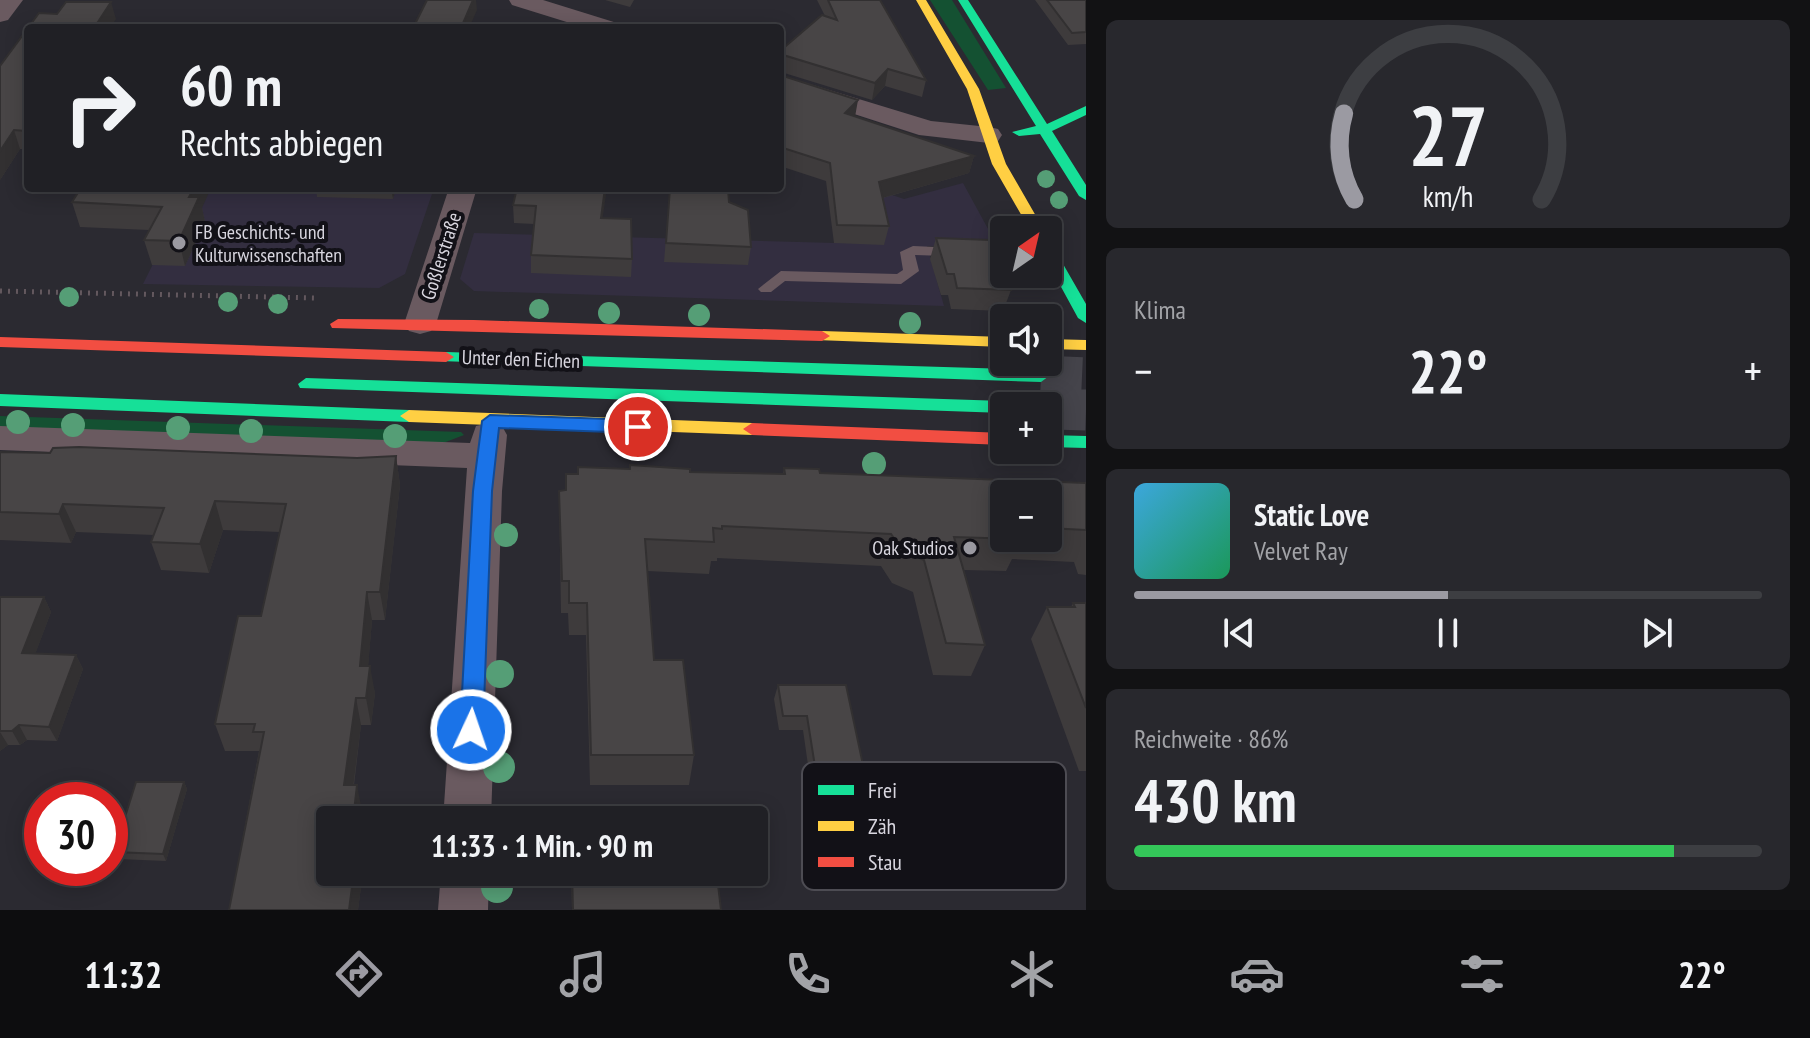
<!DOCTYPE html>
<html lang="de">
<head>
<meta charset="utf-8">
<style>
  body { margin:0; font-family:"PT Sans Narrow",sans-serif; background:#28282d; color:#f1f3f6; height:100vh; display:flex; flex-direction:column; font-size:30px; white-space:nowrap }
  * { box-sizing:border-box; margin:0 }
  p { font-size:26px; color:#a2a3a7 }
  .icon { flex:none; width:44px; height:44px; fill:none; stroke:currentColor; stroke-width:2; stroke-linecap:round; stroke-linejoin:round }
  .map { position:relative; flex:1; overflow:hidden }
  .panel { display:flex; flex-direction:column; gap:20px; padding:20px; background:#121214; width:724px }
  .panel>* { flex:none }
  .top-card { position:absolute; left:24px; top:24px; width:760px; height:168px; border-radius:8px; box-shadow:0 4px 20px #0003,0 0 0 2px #3d3e42; background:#202025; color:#f1f3f6; overflow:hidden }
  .needle { width:52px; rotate:34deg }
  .fabs { position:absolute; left:990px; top:216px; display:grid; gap:16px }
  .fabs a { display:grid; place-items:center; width:72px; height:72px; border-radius:8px; background:#202025; box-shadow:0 4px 20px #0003,0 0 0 2px #3d3e42; font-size:40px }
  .speed { position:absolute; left:24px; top:782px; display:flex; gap:16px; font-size:40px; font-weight:700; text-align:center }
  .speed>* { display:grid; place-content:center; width:104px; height:104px; border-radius:50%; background:#202025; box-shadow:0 4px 20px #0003,0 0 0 2px #3d3e42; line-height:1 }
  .speed .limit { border:12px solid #d22; background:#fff; color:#111 }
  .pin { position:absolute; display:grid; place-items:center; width:68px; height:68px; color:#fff; margin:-34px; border:4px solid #fff; border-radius:50%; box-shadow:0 2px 8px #0007 }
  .me { position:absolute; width:88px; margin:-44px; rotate:3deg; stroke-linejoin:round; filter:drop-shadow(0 0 6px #0008) }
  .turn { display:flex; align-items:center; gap:28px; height:168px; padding:0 24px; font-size:36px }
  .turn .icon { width:104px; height:104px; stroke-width:2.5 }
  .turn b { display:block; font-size:56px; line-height:68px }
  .big { font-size:60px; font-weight:700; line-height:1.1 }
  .panel .tile { flex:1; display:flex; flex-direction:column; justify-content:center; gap:12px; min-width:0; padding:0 28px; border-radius:12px; background:#28282d }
  .panel .dial { align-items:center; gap:0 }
  .dial svg { height:208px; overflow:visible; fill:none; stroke:#3d3e42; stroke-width:7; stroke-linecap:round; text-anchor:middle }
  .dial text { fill:#f1f3f6; stroke:none }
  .song { display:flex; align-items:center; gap:24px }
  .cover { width:96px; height:96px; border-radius:12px; background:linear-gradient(135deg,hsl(200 70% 55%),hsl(150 70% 35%)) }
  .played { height:8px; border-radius:4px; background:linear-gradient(90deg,#9b9aa2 50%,#3d3e42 50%) }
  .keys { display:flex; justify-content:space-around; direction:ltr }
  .heat { display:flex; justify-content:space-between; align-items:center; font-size:44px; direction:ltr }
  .charge { height:12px; border-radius:6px; background:linear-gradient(90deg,#34c759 86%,#3d3e42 0) }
  .trip { position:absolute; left:316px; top:806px; width:452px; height:80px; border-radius:8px; background:#202025; box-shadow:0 4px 20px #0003,0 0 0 2px #3d3e42; font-weight:700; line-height:80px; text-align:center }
  .menu { display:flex; height:128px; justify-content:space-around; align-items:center; background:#0d0d0f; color:#a2a3a7 }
  .menu .icon { width:56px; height:56px }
  .menu .current { color:#9b9aa2 }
  .menu b { font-size:36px; color:#f1f3f6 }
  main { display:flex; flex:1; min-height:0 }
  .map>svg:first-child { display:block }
  .built { fill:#332e40 }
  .green { fill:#145132 }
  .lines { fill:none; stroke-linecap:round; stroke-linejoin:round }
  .primary-tunnel { stroke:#45444b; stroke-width:41; stroke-dasharray:41 20; stroke-linecap:butt }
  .path { stroke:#63585e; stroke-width:5; stroke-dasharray:2 6; stroke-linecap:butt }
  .lane { fill:#6a5a60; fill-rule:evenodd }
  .street { fill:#6a5a60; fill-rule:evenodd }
  .fast { fill:#16e098; fill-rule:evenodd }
  .slow { fill:#ffcf43; fill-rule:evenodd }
  .jam { fill:#f24e42; fill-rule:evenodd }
  .tree { fill:#559e76 }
  .wall { fill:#3e3b3c; fill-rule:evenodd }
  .shaded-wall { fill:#323031 }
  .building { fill:#484546; stroke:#323031; stroke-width:2 }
  .route { fill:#1a73e8; stroke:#114b97; stroke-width:2 }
  .poi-dot { fill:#9b9aa2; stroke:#121117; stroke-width:3 }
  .labels { text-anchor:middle; stroke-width:8; stroke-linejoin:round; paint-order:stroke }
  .poi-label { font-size:20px; fill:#d8d6df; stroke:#121117; text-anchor:start }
  .street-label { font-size:20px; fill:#d8d6df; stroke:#121117 }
  .key { fill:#121117; stroke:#4d4c53; stroke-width:2 }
  .key-label { font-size:22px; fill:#d8d6df }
</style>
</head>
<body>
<main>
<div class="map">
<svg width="1086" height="910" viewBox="0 0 1086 910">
  <rect width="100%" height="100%" fill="#2b2a31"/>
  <path class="built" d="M963,183L999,249L927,246L944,306L474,291L460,279L474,233L835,243L831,205L892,195L904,199Z
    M191,188H434L405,274L379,288L143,284Z"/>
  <path class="green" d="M930,0H952L1006,88L988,90Z
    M0,416L461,432L464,435L443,443L0,428Z"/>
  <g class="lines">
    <path class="primary-tunnel" d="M1041,376L1086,378
      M1055,409L1086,410"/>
    <path class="path" d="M0,291L315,298"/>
    <path class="lane" d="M913,246L1004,250V258L915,255L919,271L901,284L785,281L771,292H761L758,289L781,271L897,274L903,270L900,252Z"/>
    <path class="street" d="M23,0L8,20L0,22V0Z
      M509,0H543L617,23L620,28H586L512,5Z
      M780,75L931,121L989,127L998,129L1002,135L998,141L989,143L919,135L780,90Z
      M449,188H477L436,324L431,331L420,334L409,331L404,324Z
      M489,423L502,426L507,435L502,491L491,820H443L467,468L0,450V426L470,443L476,426Z
      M441,872H489L488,910H438Z"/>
    <path class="fast" d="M958,0H968L1047,124L1086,106V115L1052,131L1086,185V200L1079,196L1040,134L1019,136L1012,132L1036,126Z
      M1048,246L1055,250L1086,304V323L1078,318L1048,263Z
      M446,352L1041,370L1049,376L1041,382L440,361L438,357L440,353Z
      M306,378L1004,401L1012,406H1004V413L300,388L298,384Z
      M0,394L409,410L418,416L409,422L0,406Z
      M1055,403L1064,409L1061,413L1048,415V406H1041Z
      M1048,435L1086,436V448L1048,447Z"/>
    <path class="slow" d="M916,0H926L979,89L1006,164L1044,230H1030L992,164L967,89Z
      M822,331L1004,337V347L816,340L814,336L816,332Z
      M1048,339L1086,340V350L1048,349Z
      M409,410L752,423L761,429L752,435L409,422L400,416Z"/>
    <path class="jam" d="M338,319L474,320L822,331L830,336L822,341L332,328L330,324Z
      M0,337L446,352L454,357L446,362L0,347Z
      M752,423L1004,433V445L752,435L743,429Z"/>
  </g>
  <g class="tree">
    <circle cx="1046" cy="179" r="9"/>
    <circle cx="1059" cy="200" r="9"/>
    <circle cx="69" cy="297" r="10"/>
    <circle cx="228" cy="302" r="10"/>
    <circle cx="278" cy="304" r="10"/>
    <circle cx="539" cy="309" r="10"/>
    <circle cx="609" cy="313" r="11"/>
    <circle cx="699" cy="315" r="11"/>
    <circle cx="910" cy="323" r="11"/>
    <circle cx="18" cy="422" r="12"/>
    <circle cx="73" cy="425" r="12"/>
    <circle cx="178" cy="428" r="12"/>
    <circle cx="251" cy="431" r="12"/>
    <circle cx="395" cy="436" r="12"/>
    <circle cx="874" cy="464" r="12"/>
    <circle cx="506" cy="535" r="12"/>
    <circle cx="500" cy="674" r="14"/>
    <circle cx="499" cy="767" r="16"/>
    <circle cx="497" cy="887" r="16"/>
  </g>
  <path class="wall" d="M605,0H634L630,7Z
    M817,0H880L926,80L922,97L885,86L872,100L781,72L780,75L855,117L974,156L969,173L883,198L889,226L884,245L834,243L826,181L780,166V51L825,16Z
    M1035,0H1086V44L1068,45Z
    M28,28V149H20L0,180Z
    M316,188H396L393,199L317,197Z
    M517,188L602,218L632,259L631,277L531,273V255L534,224L514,223L513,205Z
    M670,188L729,202L751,247L748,265L664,262Z
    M72,202L202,208L205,222L185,266L152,265L144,240L149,230L80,227Z
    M936,238L1011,290L1003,311L951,309L948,295H941L930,259Z
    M0,452L357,458L396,456L400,485L385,620H372L368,666L375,693L371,725H361L354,785L362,811L330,820L363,872L358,910H229L259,751H225L215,724L261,616L280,532L223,530L209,573L161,570L151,542L154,535L76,532L71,543L0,540Z
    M784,468L820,473L1086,483V575L1078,574L1074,562L1012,559L1006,571L964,570L985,645L971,676L933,675L913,592L892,583L881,566L717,558V561H711L709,574L647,571L654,660L694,755L689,785H590L586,635H569L568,613H561L559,491L566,490V474L690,472L783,474ZM1048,494V538H1004Z
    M0,597H44L51,612L35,654L76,655L83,669L57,741L27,740L20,745H8L0,751Z
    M1073,603H1086V771H1079L1031,639L1047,607H1071Z
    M778,685L866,779L933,783L968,845L961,858L921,859L915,871H867L865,859H814L803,793L807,780L810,779L803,730H779L774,699Z
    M184,782L187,789L166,861L118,859L114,852Z
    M571,872H707L721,910H572Z"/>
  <path class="shaded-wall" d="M473,0H476L477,10L469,28H461Z
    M111,2L116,19L110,28H94Z
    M783,55L781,72L780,73V58Z
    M888,69L885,86L872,100L875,83Z
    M858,100L855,117L845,113Z
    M14,130L20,149L0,180V151Z
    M974,156L969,173L875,200L879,182Z
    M194,188H211L202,208L205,222L185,266L179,241L189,197Z
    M391,188H396L393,199Z
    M605,188H607L600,236L601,218Z
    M396,456L400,485L385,620L380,592Z
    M215,501L223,530L209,573L200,544Z
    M63,504L76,532L71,543L59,514Z
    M367,592L372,620L366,693L360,666Z
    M44,597L51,612L30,668L22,653Z
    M76,655L83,669L57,741L49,727Z
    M370,666L375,693L371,725L366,698Z
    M356,698L361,725L350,811L344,785Z
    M19,725L27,740L20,745L12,731Z
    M0,732L8,745L0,751Z
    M184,782L187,789L166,861L163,854Z
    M357,785L362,811L361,820H353Z
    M354,872H363L358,910H349Z"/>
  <path class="building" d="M427,0H473L461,28H413Z
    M828,0H880L926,80L888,69L875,83L783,55L780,58V51L822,15L837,20Z
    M1047,0H1086V32L1072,33Z
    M66,2H111L94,28H28L39,13L57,14Z
    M28,28V128L26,131L14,130L0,151V66Z
    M780,70V75L858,100L845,113L974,156L879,182L889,226L837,225L830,163L780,147Z
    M81,188H194L189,197H199L179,241L144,240L162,207L72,202Z
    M517,188H605L601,218L631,219L632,259L531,255L536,206L513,205Z
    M670,188H728L729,202L748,210L751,247L666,243Z
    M936,238L991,240L1011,290L957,288L954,274H947Z
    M79,447L357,458L396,456L380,592H367L360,666H370L366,698H356L344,785H357L353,820H330V872H354L349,910H229L264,732H253L255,724H215L238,616H261L286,504L215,501L200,544L151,542L164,508L63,504L59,514L0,512V452L50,453L53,448Z
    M630,465L690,469V472L785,474L784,468L819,469L820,473L1086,483V530L1048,528V494H1004V538L1021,539L954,537L985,645L946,643L924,560L903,551L891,534L722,526V529L713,528L714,542L645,539L654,660H683L694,755H591L587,603H569V581H562L559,491L566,490V474H578V467L630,469Z
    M0,597H44L22,653L76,655L49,727L19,725L12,731H0Z
    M1073,603H1086V708L1047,607H1075Z
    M778,685H846L866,779H931L933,783H952L968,845L918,846L921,858H873L871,846H819L807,780L817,779L807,716H783Z
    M136,782H184L163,854L114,852Z
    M572,872H707V876H717L721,910H573Z"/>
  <path class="route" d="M490,415L638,420L647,427L638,433L499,428L492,491L483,730L479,737L471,740L463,737L460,730L473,491L482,421Z"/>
  <g class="poi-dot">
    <circle cx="179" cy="243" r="8"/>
    <circle cx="970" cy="548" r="8"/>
  </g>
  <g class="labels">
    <g class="poi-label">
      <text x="195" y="239">FB Geschichts- und<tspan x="195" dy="23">Kulturwissenschaften</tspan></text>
      <text x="954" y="555" text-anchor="end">Oak Studios</text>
    </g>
    <g class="street-label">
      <text transform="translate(441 256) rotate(-72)" y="7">Goßlerstraße</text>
      <text transform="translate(521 359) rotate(2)" y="7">Unter den Eichen</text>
    </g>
  </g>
  <rect x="802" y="762" width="264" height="128" rx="12" class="key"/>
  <rect x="818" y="785" width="36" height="10" fill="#16e098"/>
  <rect x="818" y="821" width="36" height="10" fill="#ffcf43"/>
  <rect x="818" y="857" width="36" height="10" fill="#f24e42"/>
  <g class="key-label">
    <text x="868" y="798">Frei</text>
    <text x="868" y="834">Zäh</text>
    <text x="868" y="870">Stau</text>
  </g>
</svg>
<div class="fabs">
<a><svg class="needle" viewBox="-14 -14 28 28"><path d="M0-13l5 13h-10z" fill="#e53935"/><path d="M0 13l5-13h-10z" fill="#a2a3a7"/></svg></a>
<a><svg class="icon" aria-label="sound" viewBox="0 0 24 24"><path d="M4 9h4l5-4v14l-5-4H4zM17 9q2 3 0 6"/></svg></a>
<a>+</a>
<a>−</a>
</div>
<div class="speed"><div class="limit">30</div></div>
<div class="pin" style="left:638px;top:427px;background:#d93025"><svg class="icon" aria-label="arrive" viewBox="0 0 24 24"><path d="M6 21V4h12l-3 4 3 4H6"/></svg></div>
<svg class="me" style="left:471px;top:730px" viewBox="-20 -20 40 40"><circle r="17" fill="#1a73e8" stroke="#fff" stroke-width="3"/><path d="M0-11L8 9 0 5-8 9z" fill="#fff"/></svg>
<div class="trip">11:33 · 1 Min. · 90 m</div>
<div class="top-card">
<div class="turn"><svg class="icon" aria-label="right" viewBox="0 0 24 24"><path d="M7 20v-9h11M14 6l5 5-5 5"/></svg><div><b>60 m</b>Rechts abbiegen</div></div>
</div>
</div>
<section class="panel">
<div class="tile dial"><svg viewBox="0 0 100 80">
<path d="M14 69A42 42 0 1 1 86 69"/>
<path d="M14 69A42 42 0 0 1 10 36" stroke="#9b9aa2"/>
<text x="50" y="56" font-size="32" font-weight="700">27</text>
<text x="50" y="72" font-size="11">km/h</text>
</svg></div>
<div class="tile"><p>Klima</p>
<div class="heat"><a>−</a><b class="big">22°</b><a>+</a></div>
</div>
<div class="tile">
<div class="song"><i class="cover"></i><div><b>Static Love</b><p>Velvet Ray</p></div></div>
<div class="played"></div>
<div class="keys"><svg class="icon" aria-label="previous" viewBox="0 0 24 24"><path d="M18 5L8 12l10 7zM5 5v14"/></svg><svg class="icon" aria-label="pause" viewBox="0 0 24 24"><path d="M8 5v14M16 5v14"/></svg><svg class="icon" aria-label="next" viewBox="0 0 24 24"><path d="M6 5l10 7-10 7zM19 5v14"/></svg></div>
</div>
<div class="tile"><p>Reichweite · 86%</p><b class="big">430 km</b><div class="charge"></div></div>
</section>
</main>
<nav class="menu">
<b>11:32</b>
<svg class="icon current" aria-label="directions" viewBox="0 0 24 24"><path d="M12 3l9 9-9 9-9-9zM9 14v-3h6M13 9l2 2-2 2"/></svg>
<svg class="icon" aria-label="music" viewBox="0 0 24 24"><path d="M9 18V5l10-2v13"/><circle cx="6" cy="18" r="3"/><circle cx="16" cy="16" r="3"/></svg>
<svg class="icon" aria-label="phone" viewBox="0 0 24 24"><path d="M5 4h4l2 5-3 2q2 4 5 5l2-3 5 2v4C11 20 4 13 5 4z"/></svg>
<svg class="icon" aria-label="climate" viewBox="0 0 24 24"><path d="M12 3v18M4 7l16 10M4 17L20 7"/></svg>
<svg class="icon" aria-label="car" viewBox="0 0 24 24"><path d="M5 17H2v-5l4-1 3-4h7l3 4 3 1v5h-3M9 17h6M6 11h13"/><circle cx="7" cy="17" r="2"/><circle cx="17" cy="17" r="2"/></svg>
<svg class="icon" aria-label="filters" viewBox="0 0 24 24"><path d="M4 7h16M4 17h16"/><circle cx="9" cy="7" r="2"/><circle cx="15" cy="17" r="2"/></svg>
<b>22°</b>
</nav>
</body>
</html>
